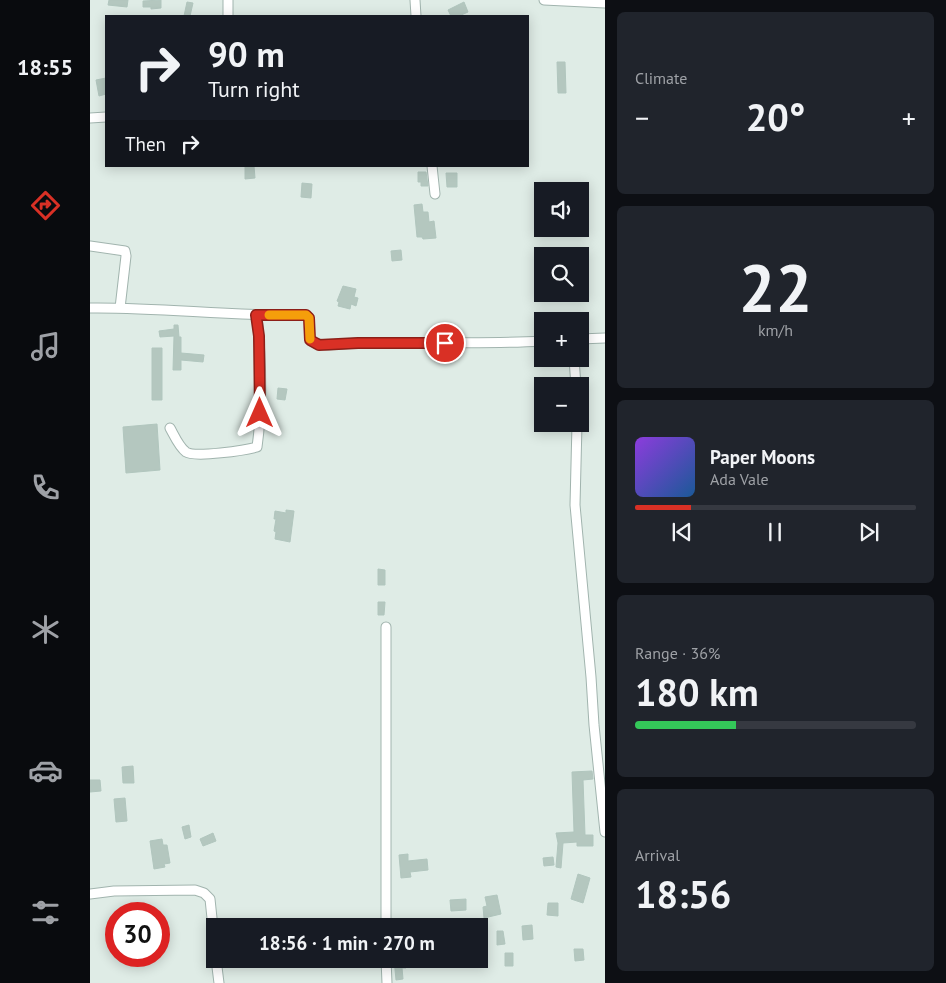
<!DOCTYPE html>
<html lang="en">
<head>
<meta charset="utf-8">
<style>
  body { margin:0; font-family:"PT Sans",sans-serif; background:#20242c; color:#f1f3f6; height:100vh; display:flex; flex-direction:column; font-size:19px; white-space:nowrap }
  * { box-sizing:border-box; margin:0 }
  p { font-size:16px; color:#9ea1a6 }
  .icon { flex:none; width:28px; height:28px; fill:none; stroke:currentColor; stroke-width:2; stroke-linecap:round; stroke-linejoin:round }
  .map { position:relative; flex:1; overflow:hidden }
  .sheet { display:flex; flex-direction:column; gap:12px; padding:12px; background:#0d0f14; width:341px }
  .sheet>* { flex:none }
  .banner { position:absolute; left:15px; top:15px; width:424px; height:152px; border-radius:0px; box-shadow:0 2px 12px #0003; background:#171b24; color:#f1f3f6; overflow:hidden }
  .fabs { position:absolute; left:444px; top:182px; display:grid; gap:10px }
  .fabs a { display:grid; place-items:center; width:55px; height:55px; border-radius:0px; background:#171b24; box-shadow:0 2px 12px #0003; font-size:25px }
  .speed { position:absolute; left:15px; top:902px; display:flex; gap:10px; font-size:25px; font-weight:700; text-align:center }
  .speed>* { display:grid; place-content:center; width:65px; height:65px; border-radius:50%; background:#171b24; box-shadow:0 2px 12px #0003; line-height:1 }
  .speed .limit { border:8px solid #d22; background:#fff; color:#111 }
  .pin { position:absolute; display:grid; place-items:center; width:42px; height:42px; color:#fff; margin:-21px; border:2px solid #fff; border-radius:50%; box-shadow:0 1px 5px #0007 }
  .me { position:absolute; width:55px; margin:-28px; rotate:0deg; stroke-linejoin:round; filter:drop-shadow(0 0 4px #0008) }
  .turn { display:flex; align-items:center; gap:18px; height:105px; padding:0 20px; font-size:22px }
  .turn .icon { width:65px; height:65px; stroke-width:2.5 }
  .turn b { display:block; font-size:35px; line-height:42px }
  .then { display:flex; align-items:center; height:48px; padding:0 20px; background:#0003; gap:10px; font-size:19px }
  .big { font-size:38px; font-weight:800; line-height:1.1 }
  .sheet .card { flex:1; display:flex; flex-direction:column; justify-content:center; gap:8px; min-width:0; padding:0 18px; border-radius:8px; background:#20242c }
  .sheet .dial { align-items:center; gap:0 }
  .dial b { font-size:65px; line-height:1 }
  .song { display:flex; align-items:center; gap:15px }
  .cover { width:60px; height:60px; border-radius:8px; background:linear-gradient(135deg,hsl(270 70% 55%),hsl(210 70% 35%)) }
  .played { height:5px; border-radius:2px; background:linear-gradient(90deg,#d93025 20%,#363941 20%) }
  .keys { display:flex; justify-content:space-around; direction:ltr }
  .heat { display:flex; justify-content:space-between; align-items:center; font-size:28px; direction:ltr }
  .charge { height:8px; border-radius:4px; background:linear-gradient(90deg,#34c759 36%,#363941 0) }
  .trip { position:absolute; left:116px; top:918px; width:282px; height:50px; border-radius:0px; background:#171b24; box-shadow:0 2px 12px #0003; font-weight:800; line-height:50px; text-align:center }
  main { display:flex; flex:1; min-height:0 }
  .dock { display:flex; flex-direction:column; width:90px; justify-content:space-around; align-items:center; background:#090b0e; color:#9ea1a6 }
  .dock .icon { width:35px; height:35px }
  .dock .current { color:#d93025 }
  .dock b { font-size:22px; color:#f1f3f6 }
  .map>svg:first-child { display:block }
  .building { fill:#b4c7bf; stroke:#b1c6be }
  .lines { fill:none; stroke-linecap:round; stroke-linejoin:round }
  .minor-casing { stroke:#a1b4ae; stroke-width:11 }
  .minor { stroke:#fff; stroke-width:9 }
  .route-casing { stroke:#8d1f18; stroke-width:12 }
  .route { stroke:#d93025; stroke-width:9 }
  .slow { stroke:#f59e0b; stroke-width:9 }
</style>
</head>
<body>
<main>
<nav class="dock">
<b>18:55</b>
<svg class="icon current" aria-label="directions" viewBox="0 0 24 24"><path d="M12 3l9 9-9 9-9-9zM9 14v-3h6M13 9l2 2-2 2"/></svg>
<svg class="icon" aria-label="music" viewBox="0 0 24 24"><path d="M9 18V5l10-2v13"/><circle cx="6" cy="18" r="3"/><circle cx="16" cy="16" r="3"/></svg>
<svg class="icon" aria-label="phone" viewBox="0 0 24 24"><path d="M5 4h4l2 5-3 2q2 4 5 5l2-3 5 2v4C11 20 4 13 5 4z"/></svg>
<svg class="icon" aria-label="climate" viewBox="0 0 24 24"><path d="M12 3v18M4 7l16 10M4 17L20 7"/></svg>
<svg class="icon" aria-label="car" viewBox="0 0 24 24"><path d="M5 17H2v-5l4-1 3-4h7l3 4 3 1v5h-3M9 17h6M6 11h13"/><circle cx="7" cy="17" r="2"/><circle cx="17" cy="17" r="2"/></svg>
<svg class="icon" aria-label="filters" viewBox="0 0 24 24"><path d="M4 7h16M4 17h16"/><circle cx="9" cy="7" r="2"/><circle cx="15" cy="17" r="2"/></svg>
</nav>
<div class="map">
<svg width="515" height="983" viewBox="0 0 515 983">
  <rect width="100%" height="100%" fill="#dfece6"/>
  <path class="building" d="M19,0H38L37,7L18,5Z
    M71,0V8L61,9V7H53V1Z
    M97,2L103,3L100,16H94Z
    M374,2L378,12L369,16H361L358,10Z
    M467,62H475L476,93H468Z
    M16,78V94L9,96L6,80Z
    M155,166H164L165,178L155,179Z
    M328,172H336L338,186H331V182H328Z
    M356,173H367V187H357Z
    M212,183L222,184L221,198L211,197Z
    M332,204L333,212H338L339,222L344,221L346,238L333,239L332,237H327L324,205Z
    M311,250L312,260L302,261L301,251Z
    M253,286L266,289L264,297L268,298L266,306L261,304L260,309L248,306L249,302L247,301Z
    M84,325H88L89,337H91V353L114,355L113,362L91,360V370H83L84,336L70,337L69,331L84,329Z
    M62,348H72V400H62Z
    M188,388L197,389L195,400L187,399Z
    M67,424L70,470L36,473L33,427Z
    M196,510L204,511L200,542L185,539L186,532L184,531L186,519H184L185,511L196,513Z
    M288,569L295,570V585H288Z
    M288,602H295L294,615H288Z
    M43,766L44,783H33L32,767Z
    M502,771L503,779L493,780L495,835H503V846H487V842L473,843L471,868L466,867L468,843L466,833L484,832L482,772Z
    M0,780H10L11,791L0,792Z
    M35,798L37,821L26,822L24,799Z
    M99,825L101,837L95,839L92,827Z
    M123,833L126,841L113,846L110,839Z
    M72,839L73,845H77L80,863L74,864L75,867L64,869L60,841Z
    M318,854V861L337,859L338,870L320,872L321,877L311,878L309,855Z
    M463,857L464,865L454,866L453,858Z
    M488,874L500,878L493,903L481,899Z
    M407,895L411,914L394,918L393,907L397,906L395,897Z
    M376,899V910L361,911L360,900Z
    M458,903H468V916L457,915Z
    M442,925L443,939L433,940L432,926Z
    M407,931H413L415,944L407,945Z
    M484,949H493L494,960L485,961Z
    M415,953H423V966H415Z
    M304,959H315L316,968H312L313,979L306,980Z"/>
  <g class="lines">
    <defs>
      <path id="minor" d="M325,0L326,16
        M454,0L515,3
        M138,16V0
        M0,118L16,117
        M342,166L345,194
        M0,246L35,251L36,256L30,308
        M0,308C72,307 144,317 216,315L219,318L220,340C230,349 256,343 269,343C330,341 391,345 452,341
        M490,339L515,338
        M484,359L486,386
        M487,424L485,505L501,677L504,725L515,832
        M80,428C84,435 89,447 96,452C105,458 156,450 167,447C173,405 171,357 167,315
        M0,894L24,891L105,890L114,893L120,899L125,947
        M296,926V627
        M126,959L129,983
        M296,959L297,983"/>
    </defs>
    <use href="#minor" class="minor-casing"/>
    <use href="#minor" class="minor"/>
  </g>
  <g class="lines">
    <defs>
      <path id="route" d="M170,413L169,336L166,315H216L219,318L220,340L229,345L268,343H355"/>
    </defs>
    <use href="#route" class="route-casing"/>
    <use href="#route" class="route"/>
    <path class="slow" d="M179,315H216L219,318L220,339"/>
  </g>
</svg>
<div class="fabs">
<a><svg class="icon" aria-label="sound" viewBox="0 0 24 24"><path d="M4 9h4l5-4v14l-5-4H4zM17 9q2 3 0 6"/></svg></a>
<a><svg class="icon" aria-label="search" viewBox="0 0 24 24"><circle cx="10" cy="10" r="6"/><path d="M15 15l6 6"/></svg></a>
<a>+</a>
<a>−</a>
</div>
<div class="speed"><div class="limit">30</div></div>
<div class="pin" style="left:355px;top:343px;background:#d93025"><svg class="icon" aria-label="arrive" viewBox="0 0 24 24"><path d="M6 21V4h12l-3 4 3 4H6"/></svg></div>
<svg class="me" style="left:170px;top:413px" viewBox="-20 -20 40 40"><path d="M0-17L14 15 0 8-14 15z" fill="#d93025" stroke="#fff" stroke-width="4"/></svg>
<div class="trip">18:56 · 1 min · 270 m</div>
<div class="banner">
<div class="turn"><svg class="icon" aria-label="right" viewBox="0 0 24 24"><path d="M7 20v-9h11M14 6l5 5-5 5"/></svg><div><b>90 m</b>Turn right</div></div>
<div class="then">Then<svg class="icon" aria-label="right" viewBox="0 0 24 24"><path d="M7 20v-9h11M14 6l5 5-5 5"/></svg></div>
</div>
</div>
<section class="sheet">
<div class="card"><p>Climate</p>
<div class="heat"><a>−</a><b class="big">20°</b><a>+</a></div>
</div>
<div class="card dial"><b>22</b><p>km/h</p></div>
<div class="card">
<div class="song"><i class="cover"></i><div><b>Paper Moons</b><p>Ada Vale</p></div></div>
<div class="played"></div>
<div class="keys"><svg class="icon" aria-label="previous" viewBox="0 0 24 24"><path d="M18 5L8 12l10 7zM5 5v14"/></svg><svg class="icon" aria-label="pause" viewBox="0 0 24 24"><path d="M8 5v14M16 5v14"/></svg><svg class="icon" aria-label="next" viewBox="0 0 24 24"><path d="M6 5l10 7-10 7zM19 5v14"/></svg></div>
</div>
<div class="card"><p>Range · 36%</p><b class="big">180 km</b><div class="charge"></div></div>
<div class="card"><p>Arrival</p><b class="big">18:56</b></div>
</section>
</main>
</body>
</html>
